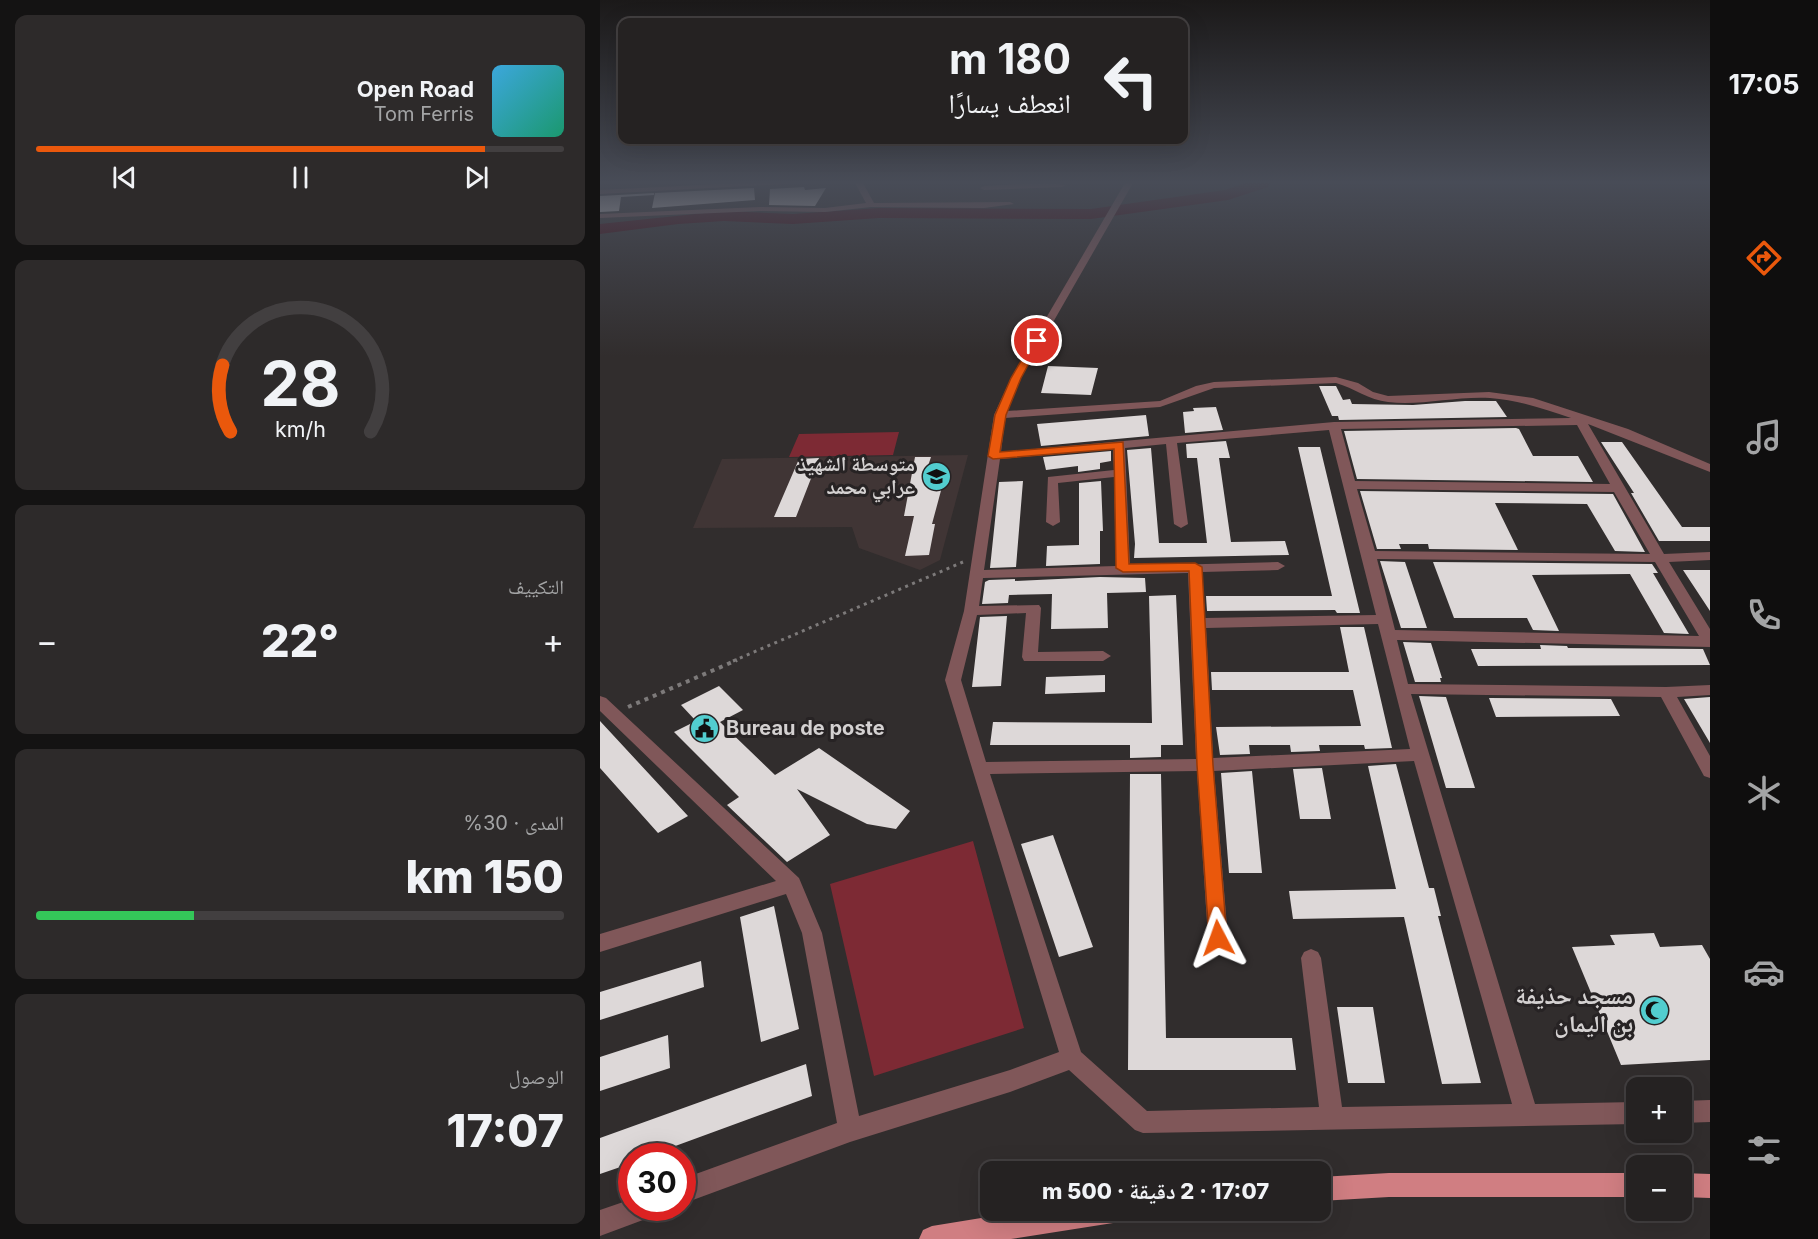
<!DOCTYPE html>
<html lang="ar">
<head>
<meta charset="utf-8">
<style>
  body { margin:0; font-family:Inter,"Noto Naskh Arabic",sans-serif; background:#2d2a2a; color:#f1f3f6; direction:rtl; height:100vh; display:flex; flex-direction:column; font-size:22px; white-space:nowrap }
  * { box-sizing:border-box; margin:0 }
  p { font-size:20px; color:#a3a4a5 }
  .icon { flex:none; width:33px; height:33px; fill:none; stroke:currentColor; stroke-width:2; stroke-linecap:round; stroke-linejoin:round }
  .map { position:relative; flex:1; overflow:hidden; direction:ltr }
  .details { display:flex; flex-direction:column; gap:15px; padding:15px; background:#141313; width:600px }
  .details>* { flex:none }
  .guide { position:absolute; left:18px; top:18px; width:570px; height:126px; border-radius:12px; box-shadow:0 6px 24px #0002,0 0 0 2px #423f40; direction:rtl; background:#252222; color:#f1f3f6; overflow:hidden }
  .fabs { position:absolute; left:1026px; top:1077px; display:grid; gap:12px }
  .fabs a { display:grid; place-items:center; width:66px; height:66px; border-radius:12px; background:#252222; box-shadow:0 6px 24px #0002,0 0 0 2px #423f40; font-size:30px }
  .speed { position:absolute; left:18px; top:1143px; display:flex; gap:12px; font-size:30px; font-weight:700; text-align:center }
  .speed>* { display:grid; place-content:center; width:78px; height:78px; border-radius:50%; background:#252222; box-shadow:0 6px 24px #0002,0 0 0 2px #423f40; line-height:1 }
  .speed .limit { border:9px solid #d22; background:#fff; color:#111 }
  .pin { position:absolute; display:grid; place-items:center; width:51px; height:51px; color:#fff; margin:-26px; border:3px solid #fff; border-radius:50%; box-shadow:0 2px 6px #0007 }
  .me { position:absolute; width:66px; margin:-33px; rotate:356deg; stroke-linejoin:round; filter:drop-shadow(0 0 4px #0008) }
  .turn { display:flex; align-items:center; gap:21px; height:126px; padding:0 18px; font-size:27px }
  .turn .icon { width:78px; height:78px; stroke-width:2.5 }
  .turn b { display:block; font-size:42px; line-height:51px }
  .big { font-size:45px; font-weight:800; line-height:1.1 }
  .details .widget { flex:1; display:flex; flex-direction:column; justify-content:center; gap:9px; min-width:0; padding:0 21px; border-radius:12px; background:#2d2a2a }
  .details .dial { align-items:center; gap:0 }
  .dial svg { height:156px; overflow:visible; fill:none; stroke:#423f40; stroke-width:7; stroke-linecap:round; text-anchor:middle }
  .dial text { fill:#f1f3f6; stroke:none }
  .song { display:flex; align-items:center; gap:18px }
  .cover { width:72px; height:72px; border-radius:9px; background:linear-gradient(135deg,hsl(200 70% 55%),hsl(160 70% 35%)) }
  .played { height:6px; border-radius:3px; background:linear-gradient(90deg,#ea580c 85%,#423f40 85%) }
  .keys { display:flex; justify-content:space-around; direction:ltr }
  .heat { display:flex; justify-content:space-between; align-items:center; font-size:33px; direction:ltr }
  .charge { height:9px; border-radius:4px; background:linear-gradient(90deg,#34c759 30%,#423f40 0) }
  .trip { position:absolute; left:380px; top:1161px; width:351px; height:60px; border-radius:12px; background:#252222; box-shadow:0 6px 24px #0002,0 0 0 2px #423f40; font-weight:800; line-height:60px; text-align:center; direction:rtl }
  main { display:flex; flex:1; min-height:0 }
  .dock { display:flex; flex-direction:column; width:108px; justify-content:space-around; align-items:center; background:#0f0e0e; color:#a3a4a5 }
  .dock .icon { width:42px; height:42px }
  .dock .on { color:#ea580c }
  .dock b { font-size:27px; color:#f1f3f6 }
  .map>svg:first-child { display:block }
  .built { fill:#403535 }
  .green { fill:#7d2a34 }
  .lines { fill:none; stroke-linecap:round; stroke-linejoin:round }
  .river { fill:#3e000a; fill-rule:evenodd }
  .building { fill:#ddd8d8 }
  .path-far1 { stroke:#7d7a7a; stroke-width:3; stroke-dasharray:3 4.5; stroke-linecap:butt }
  .path { stroke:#7d7a7a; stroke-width:4; stroke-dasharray:4 5; stroke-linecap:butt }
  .street { fill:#805759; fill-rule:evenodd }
  .primary { fill:#d07e82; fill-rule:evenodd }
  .route { fill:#ea580c; stroke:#983908; stroke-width:1.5 }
  .labels { text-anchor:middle; stroke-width:6; stroke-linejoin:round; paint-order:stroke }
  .poi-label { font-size:20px; font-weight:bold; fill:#d4d1d1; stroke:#272324; text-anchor:end }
  .near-poi-label { font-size:24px; font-weight:bold; fill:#d4d1d1; stroke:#272324; text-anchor:end }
</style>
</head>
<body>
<main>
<nav class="dock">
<b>17:05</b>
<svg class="icon on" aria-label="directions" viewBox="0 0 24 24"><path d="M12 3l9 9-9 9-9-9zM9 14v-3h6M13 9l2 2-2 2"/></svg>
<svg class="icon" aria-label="music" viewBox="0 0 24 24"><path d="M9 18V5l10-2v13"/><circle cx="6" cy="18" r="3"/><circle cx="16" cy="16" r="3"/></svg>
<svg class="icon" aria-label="phone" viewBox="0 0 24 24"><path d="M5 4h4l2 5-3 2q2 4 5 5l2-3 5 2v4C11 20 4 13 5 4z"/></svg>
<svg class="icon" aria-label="climate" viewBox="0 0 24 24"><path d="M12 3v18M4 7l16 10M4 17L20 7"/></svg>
<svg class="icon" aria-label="car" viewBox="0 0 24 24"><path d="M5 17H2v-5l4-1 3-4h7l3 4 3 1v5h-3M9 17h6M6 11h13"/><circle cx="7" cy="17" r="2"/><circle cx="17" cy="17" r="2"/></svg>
<svg class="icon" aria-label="filters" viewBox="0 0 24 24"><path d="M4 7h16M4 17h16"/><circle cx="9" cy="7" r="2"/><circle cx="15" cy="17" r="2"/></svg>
</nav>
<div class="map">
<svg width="1110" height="1239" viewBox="0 0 1110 1239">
  <rect width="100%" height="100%" fill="#312d2d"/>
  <path class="built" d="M368,455L340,560L320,570L259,548L252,527L93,528L122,459Z"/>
  <path class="green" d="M299,432L293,455L189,457L199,434Z
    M373,841L424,1028L274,1076L230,884Z"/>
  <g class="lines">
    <path class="river" d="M645,183H670L668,187L628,200L491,219L279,218L193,224L124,221L78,224L0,234V224L124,211L193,214L279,208L491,209L625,190Z"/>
  </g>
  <path class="building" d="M204,187L205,190L226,188L215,206L169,205L170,189Z
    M154,188L155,200L52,208L55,193Z
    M54,193V195L21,197L19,211L0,212V196Z
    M448,366L498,368L491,395L441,393Z
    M719,386H736L743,400L750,399L752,404L813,405L865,401H896L907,417L739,420L738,416H732Z
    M616,407L623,430L585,433L583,412L594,411L593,408Z
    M546,415L549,436L441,446L437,424Z
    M916,428L919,429L933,456H978L993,482L757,479L744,431Z
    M626,441L630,458H619L631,542L685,541L689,555L534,558L535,544L527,450L551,448L559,543H607L597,458H587L586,444Z
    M1001,442H1022L1082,527H1110V541H1059L1031,493H1034Z
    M698,447H720L760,613H737L735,610L607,611L606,596H732Z
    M511,451V461L500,463V469L478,472V466L446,470L443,457Z
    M315,457H331L326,472H346L332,524H335L329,555L305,556L314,516H304Z
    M219,458L196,517H174L199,459Z
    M423,481L416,567L390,568L399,482Z
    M501,481L503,531H500V564L446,566L447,546L479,545V483Z
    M760,491L1013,494L1045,552L1015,551L987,504L895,503L918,550L829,549L828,544H799L801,549H777Z
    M780,561L805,562L827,628H801Z
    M833,562L1052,564L1058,573H1053L1089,634L1064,633L1030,574L932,575L959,631L933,630L927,618H854Z
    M1083,570H1110V611Z
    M500,577L545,578L546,592L507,593L508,628L451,629L452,594L409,595L408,603L382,604L385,582L389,580L415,579V581Z
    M576,595L583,745H561V757L530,758V745H390L393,722L552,723L549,596Z
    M407,616L401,686L372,687L380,617Z
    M740,627H764L792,748L765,749L764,745H719L720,751L691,752L690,745H649L650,754L620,755L616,727L761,726L753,690H612L611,672H749Z
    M803,642L831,643L842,678H840L841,682H815Z
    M940,645L967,646L968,648L1103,649L1110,665L878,666L871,649H941Z
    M505,675V692L445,694L446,677Z
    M119,686L143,710L120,722L175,775L219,748L310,811L296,829L267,824L197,789L230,835L187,862L127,805L139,797L74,732L96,721L81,705Z
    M819,696L846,697L875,788H846Z
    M1110,697V743L1084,699Z
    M889,698L1011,699L1020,716L896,717Z
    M0,721L88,816L58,833L0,768Z
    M796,764L829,888H834L841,916H838L881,1083L842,1084L804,917L693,919L689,891L796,889L768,766Z
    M722,768L731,819H700L693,769Z
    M652,771L662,873H629L621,773Z
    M530,774H561L566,1038H692L696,1070H528Z
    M453,835L493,947L459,957L421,844Z
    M174,906L199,1029L161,1042L140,917Z
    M1054,933L1060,947L1102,945L1110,959V1060L1021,1065L972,947L1015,945L1010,935Z
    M101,961L104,987L0,1020V992Z
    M737,1007H773L785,1083H748Z
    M68,1035L70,1068L0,1091V1057Z
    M206,1064L212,1096L48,1156H32V1163L0,1174V1138Z"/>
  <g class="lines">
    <path class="path-far1" d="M133,661L363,562"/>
    <path class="path" d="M28,707L137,660"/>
    <path class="street" d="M139,183H201L0,194V190Z
      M255,183H263L274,203L410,202L414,204L384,208L271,207L225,212L160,211L0,218V214L160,207L225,208L266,203Z
      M445,183L466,185L462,187L384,190L380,188L384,186Z
      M525,183H533L421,378L407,411L560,401L596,386L614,382L736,377L758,383L773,392L788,396L889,392L933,398L1028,429L1110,464V472L988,424L1064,554L1110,552V560L1069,562L1110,629V647L797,640L808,684L1066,687L1110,685V695L1077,697L1110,756V778L1104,776L1061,697L811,694L935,1104L1036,1102V1124L543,1133L535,1130L469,1070L410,1092L250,1142L82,1204V1179L237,1123L202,933L186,894L0,952V934L176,881L0,711V696L6,698L199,878L222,933L259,1116L410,1070L459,1052L345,680L364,611L394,415L411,378ZM736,383C754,388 769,400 788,402C821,406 856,396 890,398C918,400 944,409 971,418L734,422L401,452L405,418L560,407L614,388ZM977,425L1010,484L755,481L741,429ZM729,430L776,615L605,618L602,572L678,570L685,566L678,562L530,566L525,448L566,444L574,524L581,528L588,524L577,443ZM513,449L514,470L448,477L446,522L453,526L460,522L458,483L514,477L516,566L384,570L400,459ZM757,489L1014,492L1050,554L775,551ZM777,559L1055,562L1099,636L795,630ZM588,573L596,759L386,762L361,680L377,615L426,613L422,657L424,661H503L511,656L503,651L438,652L441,608L439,605L379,606L383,578ZM778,624L810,749L613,758L606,628ZM814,761L912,1104L742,1107L721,958L718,952L711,949L704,952L701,958L719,1107L547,1111L481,1052L390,774L597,771L608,938L611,944L618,947L625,944L628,938L614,771Z
      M1110,1100V1122L1082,1123V1101Z
      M32,1199V1208H54L51,1217L0,1236V1210Z"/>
    <path class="primary" d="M789,1173H1036V1197H789L720,1201V1177Z
      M1082,1173L1110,1174V1198L1082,1197Z
      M431,1210H525L522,1219L513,1223L411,1239H319L323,1230L332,1226Z"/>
  </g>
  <linearGradient id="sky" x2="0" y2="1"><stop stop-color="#1b1919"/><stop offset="0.51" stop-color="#484c57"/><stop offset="1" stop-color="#484c57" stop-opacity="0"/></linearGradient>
  <rect width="1110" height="357" fill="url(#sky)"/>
  <path class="route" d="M434,339L441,341L421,378L406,415L400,452L523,442L529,564L595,563L602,567L613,765L627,938L624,943L618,946L611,943L609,938L597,765L589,571L523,572L516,568L514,449L393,459L388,456L395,415L411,378Z"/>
  <defs>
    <symbol id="school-disc" viewBox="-11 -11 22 22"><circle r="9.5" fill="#52cdcf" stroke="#272324"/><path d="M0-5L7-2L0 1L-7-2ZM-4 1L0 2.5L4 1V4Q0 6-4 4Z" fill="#111"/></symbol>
    <symbol id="civic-disc" viewBox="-11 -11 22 22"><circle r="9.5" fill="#52cdcf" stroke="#272324"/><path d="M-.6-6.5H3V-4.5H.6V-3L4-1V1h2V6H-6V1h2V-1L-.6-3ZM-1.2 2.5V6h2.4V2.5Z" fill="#111"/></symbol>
    <symbol id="mosque-disc" viewBox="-11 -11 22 22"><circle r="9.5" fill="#52cdcf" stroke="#272324"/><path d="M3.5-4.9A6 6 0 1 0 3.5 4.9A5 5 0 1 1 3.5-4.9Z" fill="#111"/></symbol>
  </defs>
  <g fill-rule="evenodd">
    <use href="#school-disc" x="320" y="460" width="33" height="33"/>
    <use href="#civic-disc" x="88" y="712" width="33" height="33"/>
    <use href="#mosque-disc" x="1038" y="994" width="33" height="33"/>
  </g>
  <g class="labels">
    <g class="poi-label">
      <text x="315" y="471">متوسطة الشهيذ<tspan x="315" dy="23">عرابي محمد</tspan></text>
      <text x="126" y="735" text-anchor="start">Bureau de poste</text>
    </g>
    <g class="near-poi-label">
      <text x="1033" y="1004">مسجد حذيفة<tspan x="1033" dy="28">بن اليمان</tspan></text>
    </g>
  </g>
</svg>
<div class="fabs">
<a>+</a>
<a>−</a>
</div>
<div class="speed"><div class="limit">30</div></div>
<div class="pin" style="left:437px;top:341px;background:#d93025"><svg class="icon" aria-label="arrive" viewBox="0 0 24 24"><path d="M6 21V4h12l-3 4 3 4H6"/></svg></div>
<svg class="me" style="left:618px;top:938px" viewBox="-20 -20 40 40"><path d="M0-17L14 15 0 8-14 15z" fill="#ea580c" stroke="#fff" stroke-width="4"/></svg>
<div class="trip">17:07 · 2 دقيقة · 500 m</div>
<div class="guide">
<div class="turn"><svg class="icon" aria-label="left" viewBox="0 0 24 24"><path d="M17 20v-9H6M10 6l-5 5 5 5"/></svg><div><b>180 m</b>انعطف يسارًا</div></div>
</div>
</div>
<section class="details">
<div class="widget">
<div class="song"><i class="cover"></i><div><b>Open Road</b><p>Tom Ferris</p></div></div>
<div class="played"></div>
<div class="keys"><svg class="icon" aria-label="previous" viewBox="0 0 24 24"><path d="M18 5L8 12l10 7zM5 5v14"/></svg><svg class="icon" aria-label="pause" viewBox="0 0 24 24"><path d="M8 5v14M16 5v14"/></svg><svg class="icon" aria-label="next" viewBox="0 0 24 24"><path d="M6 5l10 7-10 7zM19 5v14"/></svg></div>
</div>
<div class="widget dial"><svg viewBox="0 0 100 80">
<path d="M14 69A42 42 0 1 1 86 69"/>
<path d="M14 69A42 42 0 0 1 10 35" stroke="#ea580c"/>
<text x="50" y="56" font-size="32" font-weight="700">28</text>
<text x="50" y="72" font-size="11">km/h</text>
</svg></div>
<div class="widget"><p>التكييف</p>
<div class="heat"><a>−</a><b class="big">22°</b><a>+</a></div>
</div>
<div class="widget"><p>المدى · 30%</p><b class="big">150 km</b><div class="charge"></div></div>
<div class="widget"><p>الوصول</p><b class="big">17:07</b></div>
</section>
</main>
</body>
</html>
